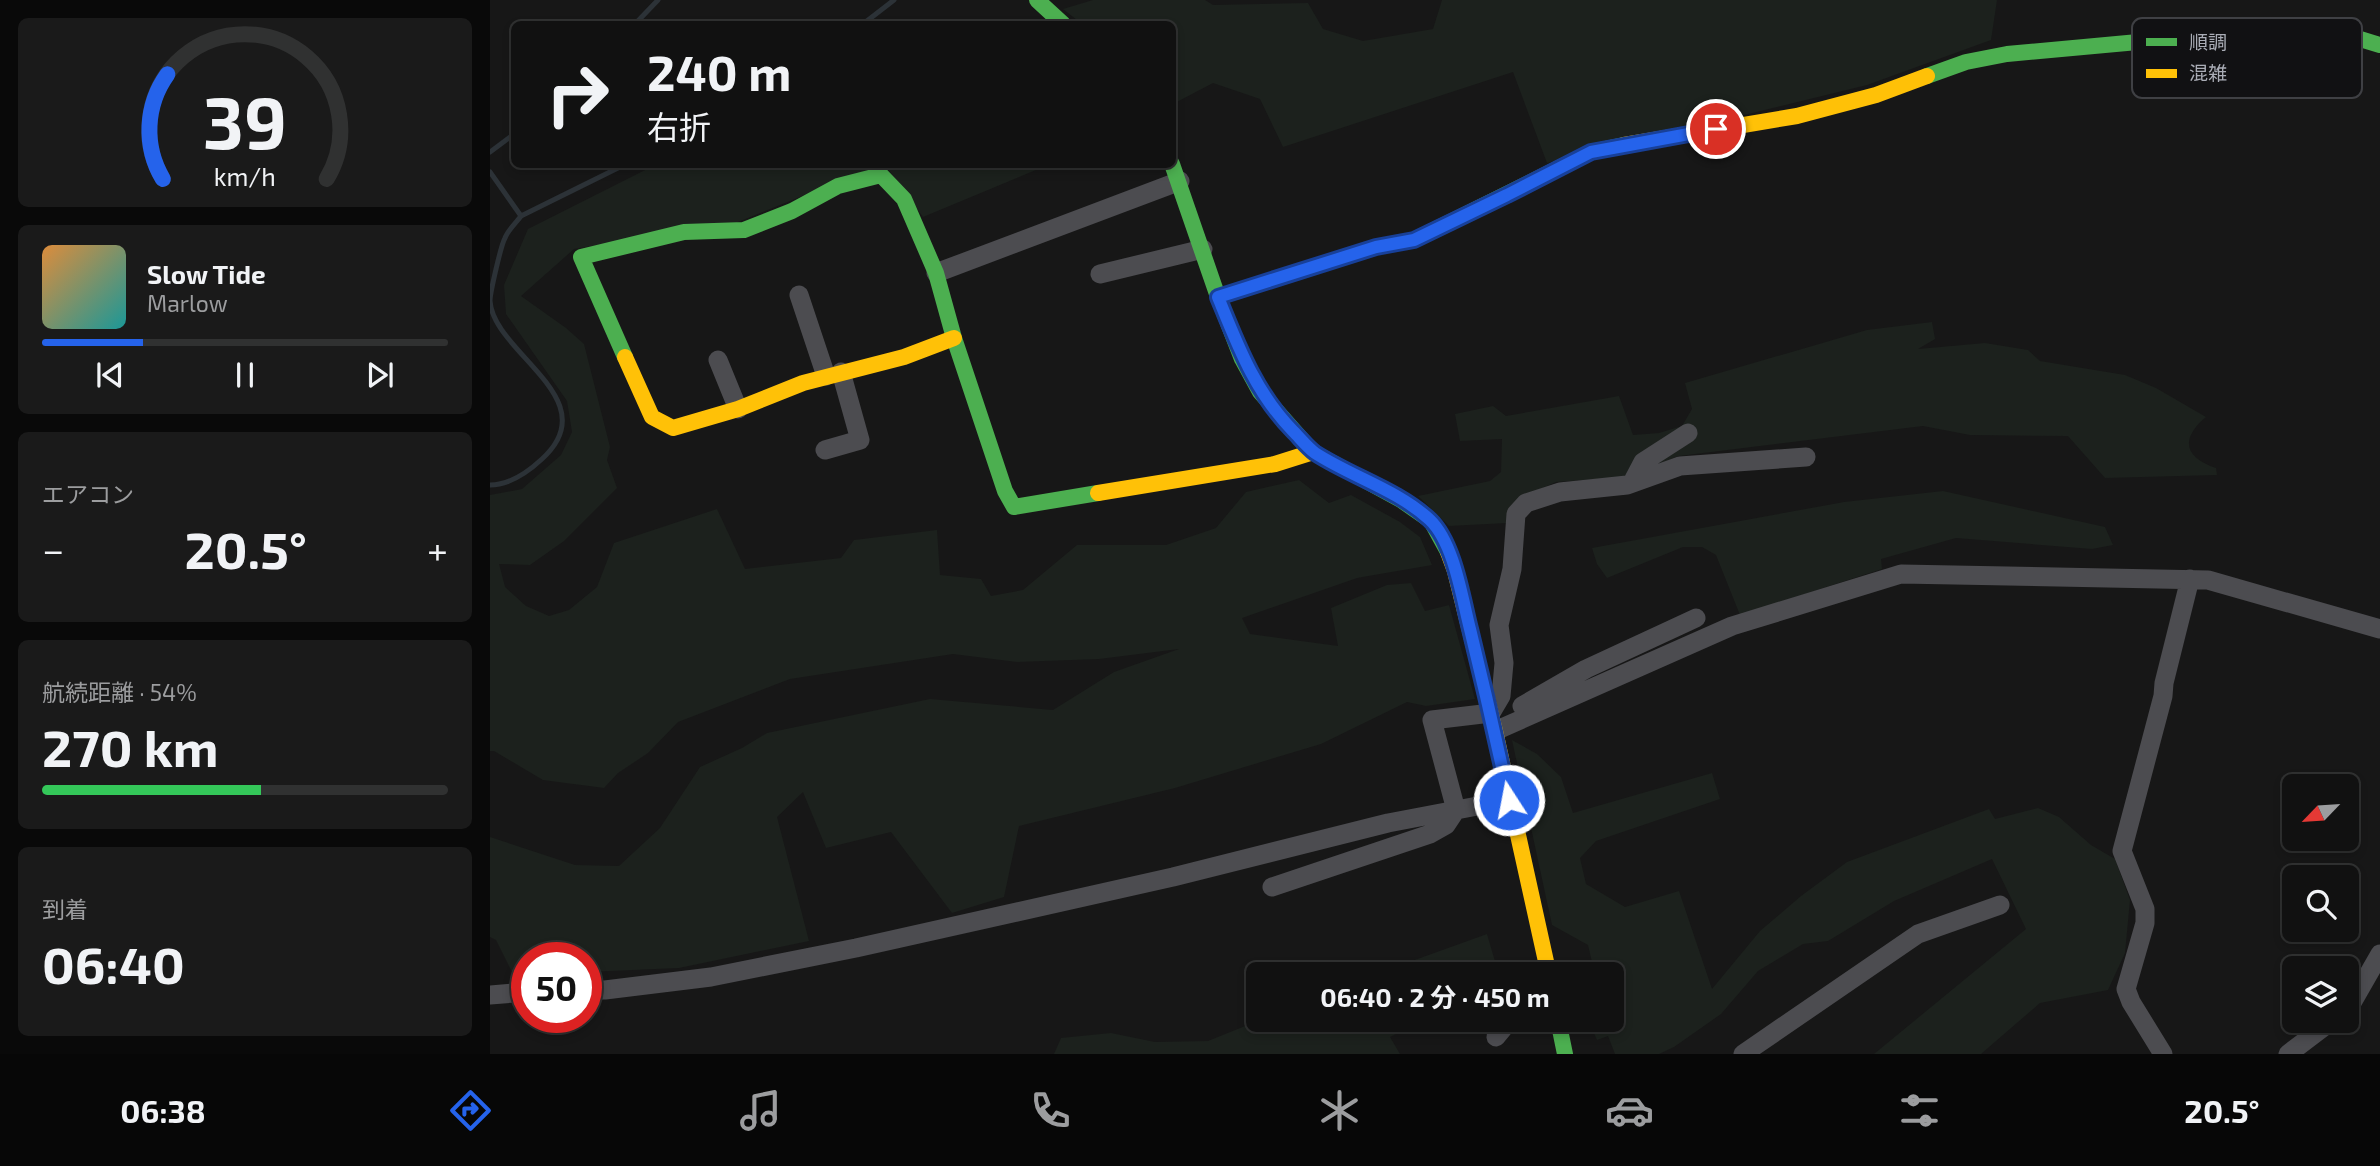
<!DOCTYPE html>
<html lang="ja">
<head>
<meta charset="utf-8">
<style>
  body { margin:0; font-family:"Exo 2","Noto Sans JP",sans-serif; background:#1a1a1a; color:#f1f3f6; height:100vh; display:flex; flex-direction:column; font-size:26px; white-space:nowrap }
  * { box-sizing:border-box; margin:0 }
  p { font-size:23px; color:#9c9d9f }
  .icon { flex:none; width:38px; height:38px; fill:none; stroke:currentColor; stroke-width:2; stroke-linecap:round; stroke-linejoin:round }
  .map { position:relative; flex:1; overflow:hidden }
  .drawer { display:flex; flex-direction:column; gap:18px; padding:18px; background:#090909; width:490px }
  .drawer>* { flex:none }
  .banner { position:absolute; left:21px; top:21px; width:665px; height:147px; border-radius:10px; box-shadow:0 4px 10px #0003,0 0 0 2px #303131; background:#111; color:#f1f3f6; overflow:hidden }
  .needle { width:46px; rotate:245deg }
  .fabs { position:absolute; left:1792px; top:774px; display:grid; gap:14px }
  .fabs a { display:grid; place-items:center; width:77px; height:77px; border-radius:10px; background:#111; box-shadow:0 4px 10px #0003,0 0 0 2px #303131; font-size:35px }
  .speed { position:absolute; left:21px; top:942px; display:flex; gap:14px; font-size:35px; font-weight:700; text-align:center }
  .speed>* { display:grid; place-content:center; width:91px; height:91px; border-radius:50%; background:#111; box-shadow:0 4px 10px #0003,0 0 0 2px #303131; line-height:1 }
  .speed .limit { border:10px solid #d22; background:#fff; color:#111 }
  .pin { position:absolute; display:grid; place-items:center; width:60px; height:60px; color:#fff; margin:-30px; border:4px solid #fff; border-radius:50%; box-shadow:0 2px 7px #0007 }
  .me { position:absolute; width:77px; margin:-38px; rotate:349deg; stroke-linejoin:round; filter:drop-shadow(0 0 5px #0008) }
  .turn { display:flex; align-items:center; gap:24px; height:147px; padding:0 21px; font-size:32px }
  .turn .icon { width:91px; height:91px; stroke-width:2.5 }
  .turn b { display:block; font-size:49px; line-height:60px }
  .big { font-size:52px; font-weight:700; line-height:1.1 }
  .drawer .tile { flex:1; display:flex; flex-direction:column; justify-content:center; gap:10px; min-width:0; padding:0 24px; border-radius:10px; background:#1a1a1a }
  .drawer .dial { align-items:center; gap:0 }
  .dial svg { height:182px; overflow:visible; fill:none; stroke:#303131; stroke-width:7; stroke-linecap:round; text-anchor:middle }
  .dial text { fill:#f1f3f6; stroke:none }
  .song { display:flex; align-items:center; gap:21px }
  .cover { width:84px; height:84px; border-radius:10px; background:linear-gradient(135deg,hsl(30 70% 55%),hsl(180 70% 35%)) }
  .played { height:7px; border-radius:4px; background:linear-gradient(90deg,#2563eb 25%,#303131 25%) }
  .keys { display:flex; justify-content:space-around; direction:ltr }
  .heat { display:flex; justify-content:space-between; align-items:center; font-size:38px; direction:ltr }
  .charge { height:10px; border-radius:5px; background:linear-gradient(90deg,#34c759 54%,#303131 0) }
  .trip { position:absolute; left:756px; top:962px; width:378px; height:70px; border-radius:10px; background:#111; box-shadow:0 4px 10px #0003,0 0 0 2px #303131; font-weight:700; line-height:70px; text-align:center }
  .dock { display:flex; height:112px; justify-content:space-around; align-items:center; background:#070707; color:#9c9d9f }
  .dock .icon { width:49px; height:49px }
  .dock .selected { color:#2563eb }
  .dock b { font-size:32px; color:#f1f3f6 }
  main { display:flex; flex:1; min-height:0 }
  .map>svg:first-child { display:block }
  .green { fill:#1c211d }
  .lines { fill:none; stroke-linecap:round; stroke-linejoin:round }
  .stream { stroke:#2c3237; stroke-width:5 }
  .street { stroke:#4c4c50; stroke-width:19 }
  .fast { stroke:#4caf50; stroke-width:16 }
  .slow { stroke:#ffc107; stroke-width:16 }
  .route-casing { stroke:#184099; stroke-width:18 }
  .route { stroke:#2563eb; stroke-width:12 }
  .key { fill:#111113; stroke:#3f4044; stroke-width:2 }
  .key-label { font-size:19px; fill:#aaadb6 }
</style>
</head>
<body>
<main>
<section class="drawer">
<div class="tile dial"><svg viewBox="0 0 100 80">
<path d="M14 69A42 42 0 1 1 86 69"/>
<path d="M14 69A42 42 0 0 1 16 23" stroke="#2563eb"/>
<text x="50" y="56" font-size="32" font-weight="700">39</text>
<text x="50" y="72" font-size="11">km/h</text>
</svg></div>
<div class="tile">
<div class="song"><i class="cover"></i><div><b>Slow Tide</b><p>Marlow</p></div></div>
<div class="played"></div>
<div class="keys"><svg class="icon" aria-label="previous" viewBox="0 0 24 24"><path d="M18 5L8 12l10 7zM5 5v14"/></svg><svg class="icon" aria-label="pause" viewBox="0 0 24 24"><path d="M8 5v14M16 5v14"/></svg><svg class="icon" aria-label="next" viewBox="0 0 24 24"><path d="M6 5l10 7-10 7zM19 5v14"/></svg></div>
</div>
<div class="tile"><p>エアコン</p>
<div class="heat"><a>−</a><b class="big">20.5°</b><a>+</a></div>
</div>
<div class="tile"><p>航続距離 · 54%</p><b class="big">270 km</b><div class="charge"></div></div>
<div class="tile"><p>到着</p><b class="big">06:40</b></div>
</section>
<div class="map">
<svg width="1890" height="1054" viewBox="0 0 1890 1054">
  <rect width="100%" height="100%" fill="#171717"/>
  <path class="green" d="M603,0H715L723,5L818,3L833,29L873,41L943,29L952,0H1507L1501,40L1377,85L1057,163L1023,72L793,147L770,99L723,83L683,104L682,24H592L573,9Z
    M371,164L377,170L248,222L84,249L31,296L76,328L94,344L120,447L117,460L127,488L74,541L40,565L9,564L15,587L36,606L59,616L79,610L107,587L124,543L227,509L255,569L351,558L364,540L447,530L450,575L491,579L501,596L533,590L587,545H676L726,528L756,492L809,480L839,503L861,495L910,522L930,537L942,565L867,578L752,618L760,634L848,646L841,608L897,585L921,583L935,611L959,605L985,699L936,706L917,702L831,744L685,788L529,826L514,897L462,913L401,832L336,848L313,792L287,817L319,941L189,968L96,972V957H37V975L24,976L6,940L0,937V837L85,865L129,866L170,828L210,767L252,748L277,733L440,699L563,710L624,672L689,649L609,659L527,662L463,654L300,679L188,722L158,753L128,773L114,788L53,780L4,751H0V495L32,489L71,455L82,432L77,401L16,314L14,285L38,229L165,165Z
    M395,165H558L433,217Z
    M1442,322L1445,339L1428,349L1495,343L1538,350L1550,361L1635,375L1666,388L1716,417C1690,439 1694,457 1726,468L1727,475L1615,478L1578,436L1480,435L1433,426L1189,456L1135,477L1066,482L1030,498L1017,523L959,526L928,496L1000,481L1011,472L1012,439L970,441L965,414L1003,406L1016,416L1129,396L1143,435L1169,433L1192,426L1202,409L1195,383L1377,330Z
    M1453,491L1615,527L1623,545L1602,549L1466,538L1391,559L1392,569L1250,615L1226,555L1212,547H1193L1117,578L1107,564L1102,548L1354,502Z
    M1022,740L1047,754L1071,777L1083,813L1222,773L1230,799L1106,841L1090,858L1096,884L1135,907L1189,891L1222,989L1270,931L1311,896L1357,862L1499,809L1505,819L1548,808L1569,817L1601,845L1625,859L1640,900L1635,953L1618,990L1550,1003L1491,1054H1384L1536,929L1502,859L1404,901L1338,941L1313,944L1268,971L1231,1014L1184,1047L1169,1054H1125L1118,1036L1107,1040L1098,1020H1122V975H1105L1098,945L1062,925Z
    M997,934L1009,975H883Z
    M770,1020H934L900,1037L910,1054H564L571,1038L621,1033L665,1042L718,1041Z"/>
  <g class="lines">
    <path class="stream" d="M145,24L168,0
      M373,24L404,0
      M0,152L24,134
      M0,172L31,216C26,223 18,230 15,238C11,245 0,293 0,301C3,353 118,399 52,459C38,472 19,485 0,485
      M31,216L136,164"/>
    <path class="street" d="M446,273L690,181
      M610,274L713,249
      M309,295L336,376
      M228,360L248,409
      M335,450L370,440L351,372
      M1142,483L1153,462L1198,433
      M1032,706L1096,669L1206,618
      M1005,731L1242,626L1411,574L1718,580L1890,629
      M782,887L940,834L956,825L966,810L942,720L1001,713L1011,696L1014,663L1009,625L1022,569L1026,514L1036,503L1070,492L1137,485L1190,466L1316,457
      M96,990H115L221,977L366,948L683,877L898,823L1019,800
      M0,995L37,992
      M1857,1007L1863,1001L1890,954
      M1006,1037L1020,1020
      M1253,1054L1428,934L1510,905
      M1673,1054L1641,1002L1636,989L1655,923V909L1632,851L1673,696L1674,683L1700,579
      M1798,1054L1843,1020"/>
    <path class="fast" d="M547,0L573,24
      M1437,76L1476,62L1517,54L1713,36L1844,31L1890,45
      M682,164L728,297L752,359L770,392L823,452L911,500L941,521L958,552
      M728,297L886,247L924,240L1101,152L1134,145
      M135,357L91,257L194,232L254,230L302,211L348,186L391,175L414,199L446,273L464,338L515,491L524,507L608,493
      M1068,1020L1075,1054"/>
    <path class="slow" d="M1134,145L1307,116L1386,95L1437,76
      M135,357L162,417L183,428L248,409L313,383L414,357L464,338
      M608,493L785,464L823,452
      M958,552L965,571L1005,731L1059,975"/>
  </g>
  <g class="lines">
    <defs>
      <path id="route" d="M1019,800C1007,743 994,686 980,629C972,598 964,543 940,520C908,490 862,477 825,453C817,447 810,438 803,431C765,392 748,346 728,297L886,247L924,240L1017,195L1101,152L1226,129"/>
    </defs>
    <use href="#route" class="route-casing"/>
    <use href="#route" class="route"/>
  </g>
  <rect x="1642" y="18" width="230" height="80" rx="10" class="key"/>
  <rect x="1656" y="38" width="31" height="8" fill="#4caf50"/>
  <rect x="1656" y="69" width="31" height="9" fill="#ffc107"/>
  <g class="key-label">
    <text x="1699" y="49">順調</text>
    <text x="1699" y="80">混雑</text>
  </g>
</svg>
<div class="fabs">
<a><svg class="needle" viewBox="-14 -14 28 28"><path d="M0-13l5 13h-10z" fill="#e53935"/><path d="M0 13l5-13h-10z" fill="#9c9d9f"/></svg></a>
<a><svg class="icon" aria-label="search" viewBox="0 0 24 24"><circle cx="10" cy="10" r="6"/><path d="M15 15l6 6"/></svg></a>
<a><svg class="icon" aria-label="layers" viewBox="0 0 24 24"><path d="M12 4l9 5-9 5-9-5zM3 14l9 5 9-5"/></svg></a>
</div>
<div class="speed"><div class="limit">50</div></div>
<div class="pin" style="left:1226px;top:129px;background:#d93025"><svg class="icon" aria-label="arrive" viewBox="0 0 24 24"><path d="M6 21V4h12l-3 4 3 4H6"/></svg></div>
<svg class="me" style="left:1019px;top:800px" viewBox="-20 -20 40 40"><circle r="17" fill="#2563eb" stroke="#fff" stroke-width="3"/><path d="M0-11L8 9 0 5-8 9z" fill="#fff"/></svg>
<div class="trip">06:40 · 2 分 · 450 m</div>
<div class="banner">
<div class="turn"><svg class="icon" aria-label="right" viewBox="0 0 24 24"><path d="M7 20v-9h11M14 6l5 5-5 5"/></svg><div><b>240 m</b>右折</div></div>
</div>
</div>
</main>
<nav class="dock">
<b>06:38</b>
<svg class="icon selected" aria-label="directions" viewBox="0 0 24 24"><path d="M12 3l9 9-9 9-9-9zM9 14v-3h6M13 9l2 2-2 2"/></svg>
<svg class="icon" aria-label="music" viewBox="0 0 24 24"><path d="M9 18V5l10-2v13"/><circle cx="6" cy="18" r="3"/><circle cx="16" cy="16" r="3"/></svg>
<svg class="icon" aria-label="phone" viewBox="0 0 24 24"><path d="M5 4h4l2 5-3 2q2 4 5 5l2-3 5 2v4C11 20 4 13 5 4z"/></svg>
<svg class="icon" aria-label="climate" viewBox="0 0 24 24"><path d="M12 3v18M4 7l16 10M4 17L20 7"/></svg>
<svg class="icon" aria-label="car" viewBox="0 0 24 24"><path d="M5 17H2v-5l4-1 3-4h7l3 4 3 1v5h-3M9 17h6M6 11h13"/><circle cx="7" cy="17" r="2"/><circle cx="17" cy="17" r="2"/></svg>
<svg class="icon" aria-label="filters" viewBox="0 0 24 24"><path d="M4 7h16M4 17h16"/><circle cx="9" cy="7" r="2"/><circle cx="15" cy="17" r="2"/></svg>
<b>20.5°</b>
</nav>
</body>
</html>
